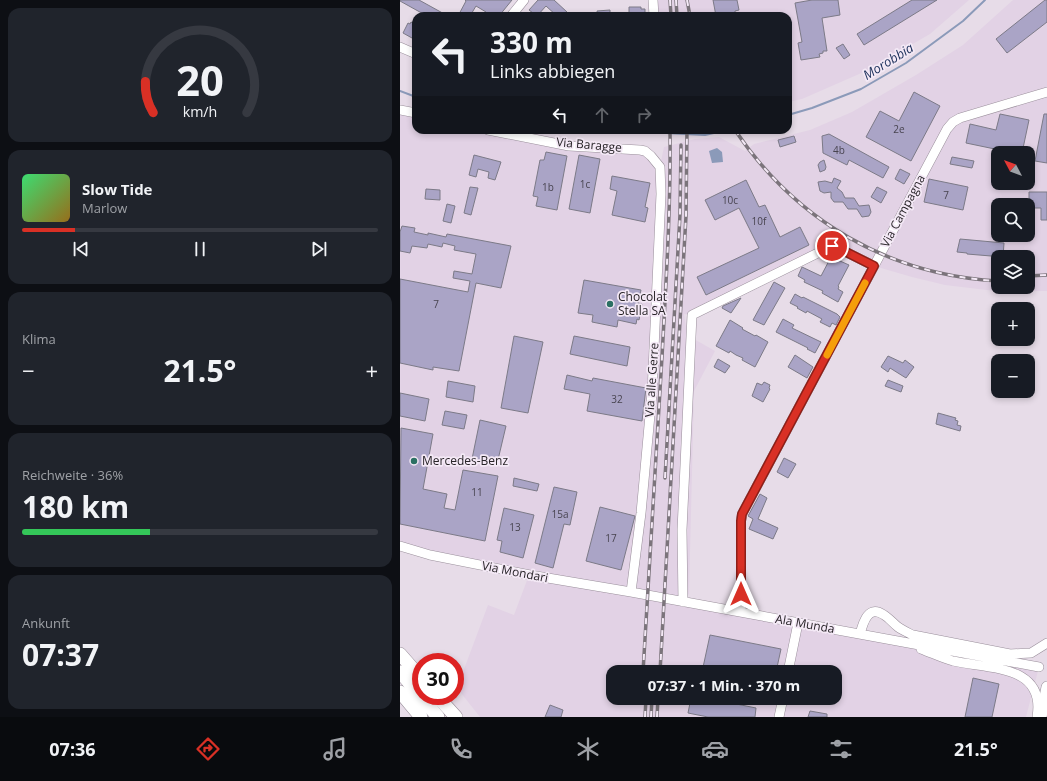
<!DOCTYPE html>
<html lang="de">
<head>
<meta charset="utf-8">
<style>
  body { margin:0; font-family:"Open Sans",sans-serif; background:#20242c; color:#f1f3f6; height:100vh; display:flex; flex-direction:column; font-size:15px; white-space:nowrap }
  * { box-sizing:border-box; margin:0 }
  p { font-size:13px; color:#9ea1a6 }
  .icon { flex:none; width:22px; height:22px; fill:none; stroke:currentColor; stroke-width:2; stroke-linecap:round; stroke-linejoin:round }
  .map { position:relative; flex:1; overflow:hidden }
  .panel { display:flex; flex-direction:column; gap:8px; padding:8px; background:#0d0f14; width:400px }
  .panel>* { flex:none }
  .guide { position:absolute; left:12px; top:12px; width:380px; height:122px; border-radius:12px; box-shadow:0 2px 6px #0003; background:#171b24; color:#f1f3f6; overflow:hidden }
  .needle { width:26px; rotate:311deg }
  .buttons { position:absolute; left:591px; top:146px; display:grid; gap:8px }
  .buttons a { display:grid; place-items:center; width:44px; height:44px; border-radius:8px; background:#171b24; box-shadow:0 2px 6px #0003; font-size:20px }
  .speed { position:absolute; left:12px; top:653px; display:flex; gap:8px; font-size:20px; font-weight:700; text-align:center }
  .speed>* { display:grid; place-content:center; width:52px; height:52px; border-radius:50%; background:#171b24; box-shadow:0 2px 6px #0003; line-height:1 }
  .speed .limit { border:6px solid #d22; background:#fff; color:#111 }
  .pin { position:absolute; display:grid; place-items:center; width:34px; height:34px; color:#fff; margin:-17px; border:2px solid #fff; border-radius:50%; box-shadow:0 1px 4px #0007 }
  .me { position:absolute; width:44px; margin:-22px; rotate:0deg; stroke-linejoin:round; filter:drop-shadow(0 0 3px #0008) }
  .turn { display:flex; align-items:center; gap:14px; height:84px; padding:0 12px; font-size:18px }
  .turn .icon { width:52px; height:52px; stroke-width:2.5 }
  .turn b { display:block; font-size:28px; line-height:34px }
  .lanes { display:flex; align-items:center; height:38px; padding:0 12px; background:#0003; justify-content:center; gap:20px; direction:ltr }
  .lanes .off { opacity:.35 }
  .big { font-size:30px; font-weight:700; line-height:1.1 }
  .panel .widget { flex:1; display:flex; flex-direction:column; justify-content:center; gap:6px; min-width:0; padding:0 14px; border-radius:12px; background:#20242c }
  .panel .dial { align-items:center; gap:0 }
  .dial svg { height:104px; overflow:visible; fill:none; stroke:#363941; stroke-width:7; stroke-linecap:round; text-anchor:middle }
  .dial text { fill:#f1f3f6; stroke:none }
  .song { display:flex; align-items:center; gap:12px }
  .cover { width:48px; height:48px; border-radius:6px; background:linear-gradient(135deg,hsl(140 70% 55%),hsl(40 70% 35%)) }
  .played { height:4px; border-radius:2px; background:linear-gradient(90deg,#d93025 15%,#363941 15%) }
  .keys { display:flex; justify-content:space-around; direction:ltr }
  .heat { display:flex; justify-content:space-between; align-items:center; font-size:22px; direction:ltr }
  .charge { height:6px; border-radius:3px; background:linear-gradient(90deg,#34c759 36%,#363941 0) }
  .trip { position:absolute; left:206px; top:665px; width:236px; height:40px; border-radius:12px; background:#171b24; box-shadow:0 2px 6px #0003; font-weight:700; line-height:40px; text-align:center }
  .dock { display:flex; height:64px; justify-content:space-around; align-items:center; background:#090b0e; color:#9ea1a6 }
  .dock .icon { width:28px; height:28px }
  .dock .active { color:#d93025 }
  .dock b { font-size:18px; color:#f1f3f6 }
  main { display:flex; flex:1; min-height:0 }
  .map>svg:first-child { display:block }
  .built { fill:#e2d2e5; fill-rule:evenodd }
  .water { fill:#8b9ab9 }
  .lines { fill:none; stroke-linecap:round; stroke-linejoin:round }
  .stream { stroke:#8b9ab9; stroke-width:2 }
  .building { fill:#aaa4c6; stroke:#7c7a87 }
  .minor-casing { stroke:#9a8f9b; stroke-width:10 }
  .major-casing { stroke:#9a8f9b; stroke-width:12 }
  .highway-casing { stroke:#9a8f9b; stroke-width:14 }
  .minor { stroke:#fff; stroke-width:9 }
  .major { stroke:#fff; stroke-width:11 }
  .highway { stroke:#fff; stroke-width:13 }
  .rail-casing { stroke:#7b747b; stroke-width:3.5 }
  .rail { stroke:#f4e9f6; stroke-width:2; stroke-dasharray:6; stroke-linecap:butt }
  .route-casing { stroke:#8d1f18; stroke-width:10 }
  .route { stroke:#d93025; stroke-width:7 }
  .slow { stroke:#f59e0b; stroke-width:7 }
  .poi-dot { fill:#2b7063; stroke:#f4e9f6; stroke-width:1.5 }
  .labels { text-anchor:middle; stroke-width:3.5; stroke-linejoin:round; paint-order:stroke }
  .number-label { font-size:10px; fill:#484450 }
  .street-label { font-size:12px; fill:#282428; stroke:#f4e9f6 }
  .poi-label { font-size:12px; fill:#282428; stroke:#f4e9f6; text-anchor:start }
  .water-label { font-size:13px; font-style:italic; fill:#21345e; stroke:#f4e9f6 }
</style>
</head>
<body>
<main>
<section class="panel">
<div class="widget dial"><svg viewBox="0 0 100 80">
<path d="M14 69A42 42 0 1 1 86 69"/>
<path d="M14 69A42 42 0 0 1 8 45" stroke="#d93025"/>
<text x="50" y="56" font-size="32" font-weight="700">20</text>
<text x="50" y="72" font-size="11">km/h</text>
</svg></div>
<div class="widget">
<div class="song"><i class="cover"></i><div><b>Slow Tide</b><p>Marlow</p></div></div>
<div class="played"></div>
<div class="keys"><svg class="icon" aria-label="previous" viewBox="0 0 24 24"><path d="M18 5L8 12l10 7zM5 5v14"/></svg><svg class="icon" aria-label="pause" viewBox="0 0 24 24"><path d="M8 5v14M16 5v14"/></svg><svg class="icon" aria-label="next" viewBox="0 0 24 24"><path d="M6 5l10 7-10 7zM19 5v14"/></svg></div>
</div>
<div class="widget"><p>Klima</p>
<div class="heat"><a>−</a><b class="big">21.5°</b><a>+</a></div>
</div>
<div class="widget"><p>Reichweite · 36%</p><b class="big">180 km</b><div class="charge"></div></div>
<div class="widget"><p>Ankunft</p><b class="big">07:37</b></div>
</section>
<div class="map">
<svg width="647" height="717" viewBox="0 0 647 717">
  <rect width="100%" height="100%" fill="#e7dce8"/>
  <path class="built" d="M253,0H569L530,34L466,71L402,99L388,102V16H254Z
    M613,0H647V291H595L545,285L512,277L474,266L438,248L292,315L284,314L287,335L315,351L294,391L289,594L283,602L639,667L626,717H80L57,688L88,605L114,615L129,575L0,546V110L16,113V130H88L169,146L240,150L260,166L264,147L295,139L319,137L345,151L354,144L410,130L452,112L516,75L563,45ZM598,153H628V183H598ZM598,205H628V235H598ZM598,257H628V287H598ZM213,672H435V698H213Z"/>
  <path class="water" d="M317,148L322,152L323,162L312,163L309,151Z"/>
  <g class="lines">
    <path class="stream" d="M0,91L16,97
      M388,115L412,108L461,89L506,63L563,21L585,0
      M208,130L305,135L327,130"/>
  </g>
  <path class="building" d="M0,0H19L48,16H27L0,1Z
    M65,0H112L99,16H83L86,12L76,6L70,16H58L66,1Z
    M138,0H154L167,12L163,16H157L146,6L137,16L129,10Z
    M313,0H337L339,10L335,11V16H316Z
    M412,0H438L440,15L422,18L427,51H423V53L419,54L420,57L401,60L398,43L402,42L395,3Z
    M512,0H537L464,45L457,34Z
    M645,0H647V22L607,53L596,39Z
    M229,7H241V9H245V16H229Z
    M210,10V16H198L197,11Z
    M11,22L16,25V31L12,38L3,33L8,23L10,24Z
    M443,44L450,55L444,59L436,48Z
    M514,92L540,106L511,161L466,137L480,111L499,121Z
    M600,114L629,120L622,153H614L566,143L570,124L596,130Z
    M644,114H647V163L635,161Z
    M429,134L489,167L483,178L449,160L447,165L423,153L422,136Z
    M394,136L396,142L380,147L378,140Z
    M146,152L167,156L157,210L136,206L138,197L133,196L140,160H144Z
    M74,155L101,162L95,180L88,178L89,172L78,169L76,177L69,175Z
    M179,155L200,159L190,213L169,209Z
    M552,157L574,161L572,168L550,164Z
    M424,160L426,167L425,170L420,172L418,165L420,162Z
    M500,169L510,174L504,184L495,179Z
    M212,176L250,183L245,207L248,208L245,222L212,215L217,191L210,189Z
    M434,178L441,181L437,188L442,192L445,198H454L459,206L469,205L471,212L469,216L462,217L457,209H448L443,202H434L431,198V192L424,193L420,191L418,182L425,181L432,183Z
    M529,179L568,187L563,210L524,202Z
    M346,180L359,207L365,205L380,237L400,227L409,245L306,295L297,277L359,248L339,208L315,220L305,200Z
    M70,187L78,188L71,215L64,213Z
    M477,187L487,192L481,203L471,197Z
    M26,189L40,190V200L25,199Z
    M629,192H647V220H641V208H629Z
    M47,204L55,206L51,223L43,221Z
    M2,226L15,228L14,232L28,235V233L46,237L47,234L111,246L101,288L76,283L59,371L33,367V370L0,363V279L68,292L70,281L53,278L54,271L72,274L76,254L54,250L55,246L43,243L42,247L28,244L27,248L12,246L10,253L0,251V232Z
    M560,239L604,243L603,257L567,254V253L557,252Z
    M431,257L449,265L438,286L439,287L438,289L443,292L438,302L422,293L423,291L404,282L405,280L398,276L402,267L421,276Z
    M184,280L241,290L238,303L242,304L239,320L237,319L236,324L218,320L217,327L192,322L193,315L178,313Z
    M374,282L385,288L364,325L353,320Z
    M395,294L402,298L403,297L437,314L440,317L436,325L432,323L430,327L420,322L422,319L407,311L406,313L397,308L398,307L390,303Z
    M341,298L331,313L322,308L323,306Z
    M383,319L394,325L392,328L421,342L415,353L407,349L408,348L376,332Z
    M330,320L343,328L342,329L355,336L356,335L368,342L355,367L342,360L343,358L336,355L330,351L329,353L316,346Z
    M114,336L143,342L128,413L101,408Z
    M174,336L230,347L227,366L170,354Z
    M395,355L413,367L407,378L388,367Z
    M488,356L503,363L505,360L514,367L506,378L490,368L488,372L481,367Z
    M318,359L330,366L325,373L314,367Z
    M167,375L192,381L193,378L246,388L242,421L187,411L190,394L164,389Z
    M488,380L503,386L501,392L485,386Z
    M48,381L75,386L73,402L46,397Z
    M364,382L370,385L369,388L370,389L363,402L352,396L357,383L362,385Z
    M0,393L29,399L25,421L0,416Z
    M45,411L67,415L64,429L42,425Z
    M538,413L556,418L555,420L558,421L557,425L561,426L560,431L536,424Z
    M80,420L106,426L97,464L72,459Z
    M1,428L33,434L23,489L47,494L44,508L55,510L63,470L98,476L85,541L0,524Z
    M384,458L396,464L388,478L377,472Z
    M114,478L139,484L137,491L113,486Z
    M154,487L177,492L170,525L164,524L153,568L135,563Z
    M360,494L367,498L358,519L378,528L373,539L349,529L353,519L348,516Z
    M200,507L235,516L221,570L186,561Z
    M104,508L134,515L123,558L100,552L102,541L97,540Z
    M310,635L381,649L376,672H302Z
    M573,678L599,684L592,717H565Z
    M291,698H307L356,708L355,717H308L288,713Z
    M150,705L163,710L161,717H145Z
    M410,711L427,714V717H408Z"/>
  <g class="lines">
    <defs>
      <path id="minor" d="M253,0L254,16
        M111,16L124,0
        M0,47L16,54
        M0,110L16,113
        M88,130L169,146L240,150L245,151L251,156L260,167L261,194L252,393L241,513L231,592
        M0,546L30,555L130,575L231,592L639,667
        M283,602L282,530L292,315L432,246L438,248L474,266
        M341,612V521L342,514L547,129L553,122L560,118L647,92
        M460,634C463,623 468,604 484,615C489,618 493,623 498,627C504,631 511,634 518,638
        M513,635L610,654L631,653L647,643
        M521,649C532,653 542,658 553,661C588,669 646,664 637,717
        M388,672L398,623
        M379,717L383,698"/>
      <path id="major" d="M641,717L647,687"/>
      <path id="highway" d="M0,654L21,678
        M0,672L38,717
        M0,692L21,717
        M37,696L56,717"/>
    </defs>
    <use href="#minor" class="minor-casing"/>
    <use href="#major" class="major-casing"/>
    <use href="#highway" class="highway-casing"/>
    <use href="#minor" class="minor"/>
    <use href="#major" class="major"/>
    <use href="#highway" class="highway"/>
    <defs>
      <path id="rail" d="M270,0L271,16
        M276,0L277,16
        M287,0L290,16
        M335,130C396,221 489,275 598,281
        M628,276L647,275
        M265,478L280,215L281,145
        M243,672C249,567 256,462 262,357C266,282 271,206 270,130
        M260,672L286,216L287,130
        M245,717L246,698
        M251,717L252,698
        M257,717L258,698"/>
    </defs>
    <use href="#rail" class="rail-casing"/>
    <use href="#rail" class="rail"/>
  </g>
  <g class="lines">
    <defs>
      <path id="route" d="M341,594V521L342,514L474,266L438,248L432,246"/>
    </defs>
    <use href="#route" class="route-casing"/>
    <use href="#route" class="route"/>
    <path class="slow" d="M427,355L465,283"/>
  </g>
  <g class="poi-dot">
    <circle cx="210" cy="304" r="4"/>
    <circle cx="14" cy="461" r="4"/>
  </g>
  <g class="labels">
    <g class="number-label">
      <text x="499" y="133">2e</text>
      <text x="439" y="154">4b</text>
      <text x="185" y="188">1c</text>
      <text x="148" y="191">1b</text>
      <text x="546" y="199">7</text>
      <text x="330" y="204">10c</text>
      <text x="359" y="225">10f</text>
      <text x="36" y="308">7</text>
      <text x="217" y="403">32</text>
      <text x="77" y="496">11</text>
      <text x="160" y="518">15a</text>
      <text x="115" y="531">13</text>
      <text x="211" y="542">17</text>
    </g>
    <g class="street-label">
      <text transform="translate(189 145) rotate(5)" y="4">Via Baragge</text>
      <text transform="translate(503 211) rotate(-62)" y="4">Via Campagna</text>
      <text transform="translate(252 380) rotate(-86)" y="4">Via alle Gerre</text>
      <text transform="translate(115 572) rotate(11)" y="4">Via Mondari</text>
      <text transform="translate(405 624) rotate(10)" y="4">Ala Munda</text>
    </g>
    <g class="poi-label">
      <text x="218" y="301">Chocolat<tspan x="218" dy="14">Stella SA</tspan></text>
      <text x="22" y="465">Mercedes-Benz</text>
    </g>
    <g class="water-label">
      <text transform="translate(488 61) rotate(-32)" y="5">Morobbia</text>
    </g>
  </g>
</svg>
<div class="buttons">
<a><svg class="needle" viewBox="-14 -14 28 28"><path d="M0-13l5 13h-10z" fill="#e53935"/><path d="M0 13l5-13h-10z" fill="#9ea1a6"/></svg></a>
<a><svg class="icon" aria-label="search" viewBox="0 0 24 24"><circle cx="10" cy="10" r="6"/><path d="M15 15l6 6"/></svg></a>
<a><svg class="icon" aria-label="layers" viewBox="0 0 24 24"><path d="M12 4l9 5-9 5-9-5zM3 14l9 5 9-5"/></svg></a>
<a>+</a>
<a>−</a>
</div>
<div class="speed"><div class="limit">30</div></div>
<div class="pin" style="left:432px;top:246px;background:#d93025"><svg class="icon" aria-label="arrive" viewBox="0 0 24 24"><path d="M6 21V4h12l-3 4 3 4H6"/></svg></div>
<svg class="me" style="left:341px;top:594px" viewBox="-20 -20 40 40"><path d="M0-17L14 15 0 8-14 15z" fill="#d93025" stroke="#fff" stroke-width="4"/></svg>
<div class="trip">07:37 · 1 Min. · 370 m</div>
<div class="guide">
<div class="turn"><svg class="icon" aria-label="left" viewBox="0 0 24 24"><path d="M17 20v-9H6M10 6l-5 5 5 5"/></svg><div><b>330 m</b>Links abbiegen</div></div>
<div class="lanes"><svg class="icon" aria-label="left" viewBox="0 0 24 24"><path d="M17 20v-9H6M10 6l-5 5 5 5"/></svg><svg class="icon off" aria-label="ahead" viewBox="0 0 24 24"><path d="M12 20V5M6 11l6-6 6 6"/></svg><svg class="icon off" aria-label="right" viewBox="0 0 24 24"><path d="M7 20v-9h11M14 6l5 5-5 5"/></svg></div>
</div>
</div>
</main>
<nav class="dock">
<b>07:36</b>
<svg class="icon active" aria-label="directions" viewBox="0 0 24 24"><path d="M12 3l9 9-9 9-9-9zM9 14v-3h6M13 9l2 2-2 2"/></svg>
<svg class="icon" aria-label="music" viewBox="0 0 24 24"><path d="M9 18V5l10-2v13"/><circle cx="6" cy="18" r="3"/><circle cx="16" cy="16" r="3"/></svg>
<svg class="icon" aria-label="phone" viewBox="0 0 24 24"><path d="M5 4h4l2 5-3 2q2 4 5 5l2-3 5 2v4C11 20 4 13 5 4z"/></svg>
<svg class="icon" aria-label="climate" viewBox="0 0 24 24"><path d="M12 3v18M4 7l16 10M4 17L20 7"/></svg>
<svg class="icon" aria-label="car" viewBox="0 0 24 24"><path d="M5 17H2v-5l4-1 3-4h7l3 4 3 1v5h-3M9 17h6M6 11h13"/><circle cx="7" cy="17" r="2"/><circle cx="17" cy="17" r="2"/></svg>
<svg class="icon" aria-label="filters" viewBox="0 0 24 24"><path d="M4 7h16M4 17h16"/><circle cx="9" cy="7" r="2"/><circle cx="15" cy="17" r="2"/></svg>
<b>21.5°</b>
</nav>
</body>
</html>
